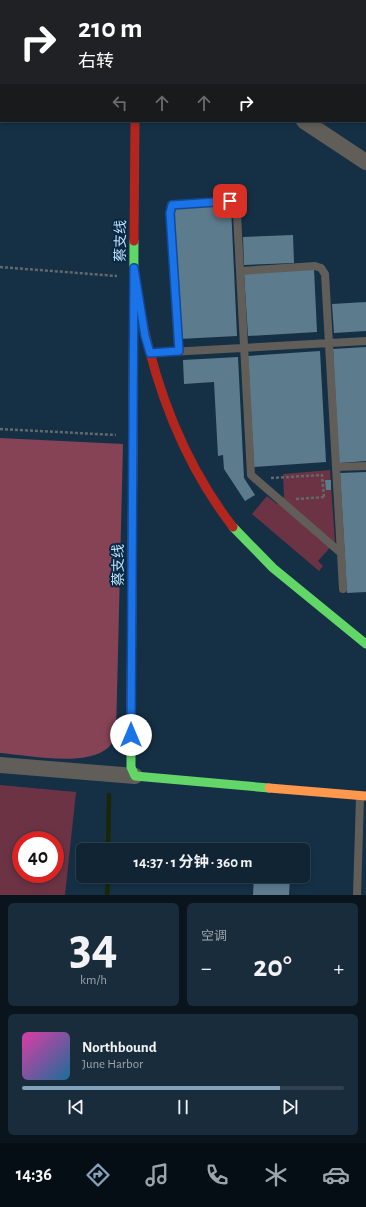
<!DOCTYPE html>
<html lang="zh">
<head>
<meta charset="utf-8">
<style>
  body { margin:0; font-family:"Alegreya Sans","Noto Sans SC",sans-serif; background:#192c3c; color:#f1f3f6; height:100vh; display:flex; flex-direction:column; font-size:15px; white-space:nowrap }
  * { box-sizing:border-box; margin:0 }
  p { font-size:13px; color:#9ca4ac }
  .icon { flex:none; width:22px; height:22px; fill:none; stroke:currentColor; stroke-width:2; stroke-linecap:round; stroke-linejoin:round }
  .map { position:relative; height:895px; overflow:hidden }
  .drawer { display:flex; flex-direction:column; gap:8px; padding:8px; background:#09141d; flex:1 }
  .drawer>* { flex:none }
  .banner { position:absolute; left:0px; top:0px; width:366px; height:122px; box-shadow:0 2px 6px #0003,0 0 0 1px #30414f; background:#202124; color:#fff; overflow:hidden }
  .speed { position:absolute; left:12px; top:831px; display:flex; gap:8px; font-size:20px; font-weight:700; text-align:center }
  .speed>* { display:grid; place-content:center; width:52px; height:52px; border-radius:50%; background:#102434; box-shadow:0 2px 6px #0003,0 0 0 1px #30414f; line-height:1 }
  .speed .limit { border:6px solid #d22; background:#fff; color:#111 }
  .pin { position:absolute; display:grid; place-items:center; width:34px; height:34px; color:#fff; margin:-17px; border-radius:8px; box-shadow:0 2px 6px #0006 }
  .me { position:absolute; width:44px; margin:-22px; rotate:0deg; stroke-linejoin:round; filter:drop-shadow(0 0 3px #0008) }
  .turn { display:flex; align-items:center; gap:14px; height:84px; padding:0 12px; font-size:18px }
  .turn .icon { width:52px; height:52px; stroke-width:2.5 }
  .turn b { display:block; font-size:28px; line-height:34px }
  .lanes { display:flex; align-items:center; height:38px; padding:0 12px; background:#0003; justify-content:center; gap:20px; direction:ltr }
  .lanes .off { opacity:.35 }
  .big { font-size:30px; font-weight:700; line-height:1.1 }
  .drawer .card { flex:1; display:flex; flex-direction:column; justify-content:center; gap:6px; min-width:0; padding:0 14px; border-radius:6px; background:#192c3c }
  .drawer .dial { align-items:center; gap:0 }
  .dial b { font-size:52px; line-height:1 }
  .song { display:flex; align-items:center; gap:12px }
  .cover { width:48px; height:48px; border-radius:6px; background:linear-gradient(135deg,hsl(320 70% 55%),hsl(200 70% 35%)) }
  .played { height:4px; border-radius:2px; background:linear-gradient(90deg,#84a2bc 80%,#30414f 80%) }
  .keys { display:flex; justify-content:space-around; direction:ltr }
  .heat { display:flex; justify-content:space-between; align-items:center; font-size:22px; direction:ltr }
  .drawer .tiles { flex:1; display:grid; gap:8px; grid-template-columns:1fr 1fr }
  .card:last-child { grid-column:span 2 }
  .trip { position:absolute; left:76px; top:843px; width:234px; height:40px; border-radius:6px; background:#102434; box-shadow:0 2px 6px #0003,0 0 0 1px #30414f; font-weight:700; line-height:40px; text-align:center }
  .menu { display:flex; height:64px; justify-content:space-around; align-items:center; background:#060e15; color:#9ca4ac }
  .menu .icon { width:28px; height:28px }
  .menu .on { color:#84a2bc }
  .menu b { font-size:18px; color:#f1f3f6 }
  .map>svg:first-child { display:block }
  .green { fill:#6c3344; fill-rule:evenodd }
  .forest { fill:#864356 }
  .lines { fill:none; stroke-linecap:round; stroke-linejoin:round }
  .stream { stroke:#182806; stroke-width:4.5 }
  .building { fill:#5c7c8e }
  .path { stroke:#63686b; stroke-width:2.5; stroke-dasharray:3 2; stroke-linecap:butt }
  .lane { stroke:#615e59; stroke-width:8 }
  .street { stroke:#615e59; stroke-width:16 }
  .fast { stroke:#63d668; stroke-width:9 }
  .slow { stroke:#ff974d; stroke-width:9 }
  .jam { stroke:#b3261e; stroke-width:9 }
  .route-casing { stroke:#114b97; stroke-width:10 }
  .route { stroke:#1a73e8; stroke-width:7 }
  .labels { text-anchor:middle; stroke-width:4; stroke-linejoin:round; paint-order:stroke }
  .street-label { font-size:14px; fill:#c0dffc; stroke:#092a44 }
</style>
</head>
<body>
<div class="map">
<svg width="366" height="895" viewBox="0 0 366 895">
  <rect width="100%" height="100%" fill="#153045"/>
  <path class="green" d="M330,470L335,542L318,561L323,566L319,571L252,514L267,496L277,504L284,497L283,474Z
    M0,785L76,792L65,895H0ZM21,840H55V874H21Z"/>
  <path class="forest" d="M0,438L123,444L116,734C114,738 112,744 109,747C86,768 28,755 0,753Z"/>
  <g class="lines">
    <path class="stream" d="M365,108L366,109
      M108,850L109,795
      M107,895L108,876"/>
  </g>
  <path class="building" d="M231,206L237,336L179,339L173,208Z
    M293,235L294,263L244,265L243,237Z
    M314,269L317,332L248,336L244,273Z
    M366,302V331L334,333L332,304Z
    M366,347V461L339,463L333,349Z
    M320,351L326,462L254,467L248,356Z
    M238,357L244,478L255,495L245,501L224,469L223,455L218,456L214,382L184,384L183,360Z
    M366,472V592L347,593L340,473Z
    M325,480H331V490H326Z
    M254,876H290L289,895H253Z"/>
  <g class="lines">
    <path class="path" d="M0,267L117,276
      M0,429L116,435
      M271,478L322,475L324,497
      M296,499L325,497"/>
    <path class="lane" d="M240,271L315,266L321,268L325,274L343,589
      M179,351L170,213L171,205L230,201C236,205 237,209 237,215L251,475L341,553
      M151,353L366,341
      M336,467L366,466
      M357,895L360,797"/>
    <path class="street" d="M0,33H1
      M304,121L366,162
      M0,765L135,776"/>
    <path class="fast" d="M133,425L134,241
      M233,527L273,568L366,644
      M131,729V767L135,776L269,788"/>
    <path class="slow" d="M137,0V1
      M131,729L133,425
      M269,788L366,796"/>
    <path class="jam" d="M134,241L135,121
      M142,319C158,395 185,465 233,527"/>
  </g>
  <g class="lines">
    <defs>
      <path id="route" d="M131,735L134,268L145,336L150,353L179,351L170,213L172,205L230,201"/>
    </defs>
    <use href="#route" class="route-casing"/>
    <use href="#route" class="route"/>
  </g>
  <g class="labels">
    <g class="street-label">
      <text transform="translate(120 241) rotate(-89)" y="5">蔡支线</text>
      <text transform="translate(118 565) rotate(-90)" y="5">蔡支线</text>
    </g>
  </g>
</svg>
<div class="speed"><div class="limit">40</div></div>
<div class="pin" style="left:230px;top:201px;background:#d93025"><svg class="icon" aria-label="arrive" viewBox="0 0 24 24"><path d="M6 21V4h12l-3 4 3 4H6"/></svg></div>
<svg class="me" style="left:131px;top:735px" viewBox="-20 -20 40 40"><circle r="19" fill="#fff"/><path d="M0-13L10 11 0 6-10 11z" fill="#1a73e8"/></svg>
<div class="trip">14:37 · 1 分钟 · 360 m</div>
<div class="banner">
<div class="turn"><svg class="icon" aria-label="right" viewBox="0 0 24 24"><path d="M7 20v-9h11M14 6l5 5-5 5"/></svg><div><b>210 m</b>右转</div></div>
<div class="lanes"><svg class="icon off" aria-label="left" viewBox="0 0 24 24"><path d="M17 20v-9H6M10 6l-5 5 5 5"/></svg><svg class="icon off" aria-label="ahead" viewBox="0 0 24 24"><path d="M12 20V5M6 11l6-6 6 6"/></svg><svg class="icon off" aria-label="ahead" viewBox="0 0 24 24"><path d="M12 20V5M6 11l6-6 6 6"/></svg><svg class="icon" aria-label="right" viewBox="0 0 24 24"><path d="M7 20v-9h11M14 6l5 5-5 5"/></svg></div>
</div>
</div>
<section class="drawer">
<div class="tiles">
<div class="card dial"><b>34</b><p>km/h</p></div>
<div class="card"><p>空调</p>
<div class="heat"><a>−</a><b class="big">20°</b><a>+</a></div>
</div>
<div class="card">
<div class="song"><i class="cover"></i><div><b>Northbound</b><p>June Harbor</p></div></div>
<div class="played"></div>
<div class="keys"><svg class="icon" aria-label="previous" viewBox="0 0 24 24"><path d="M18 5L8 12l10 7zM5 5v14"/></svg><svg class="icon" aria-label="pause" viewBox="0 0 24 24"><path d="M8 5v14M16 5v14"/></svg><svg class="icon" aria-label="next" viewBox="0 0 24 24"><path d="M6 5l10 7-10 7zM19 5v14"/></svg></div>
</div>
</div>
</section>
<nav class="menu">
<b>14:36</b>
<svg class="icon on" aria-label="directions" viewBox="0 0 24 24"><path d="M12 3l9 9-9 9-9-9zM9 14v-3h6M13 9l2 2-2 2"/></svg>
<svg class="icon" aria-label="music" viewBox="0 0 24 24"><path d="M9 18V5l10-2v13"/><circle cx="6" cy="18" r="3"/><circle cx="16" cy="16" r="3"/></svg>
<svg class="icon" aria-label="phone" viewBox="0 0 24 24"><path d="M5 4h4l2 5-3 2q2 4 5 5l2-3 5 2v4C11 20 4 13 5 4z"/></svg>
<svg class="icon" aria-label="climate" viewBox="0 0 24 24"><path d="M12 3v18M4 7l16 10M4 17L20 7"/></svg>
<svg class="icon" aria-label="car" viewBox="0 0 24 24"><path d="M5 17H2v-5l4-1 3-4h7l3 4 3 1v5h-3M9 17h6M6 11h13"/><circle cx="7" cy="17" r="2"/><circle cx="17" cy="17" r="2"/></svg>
</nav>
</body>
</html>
